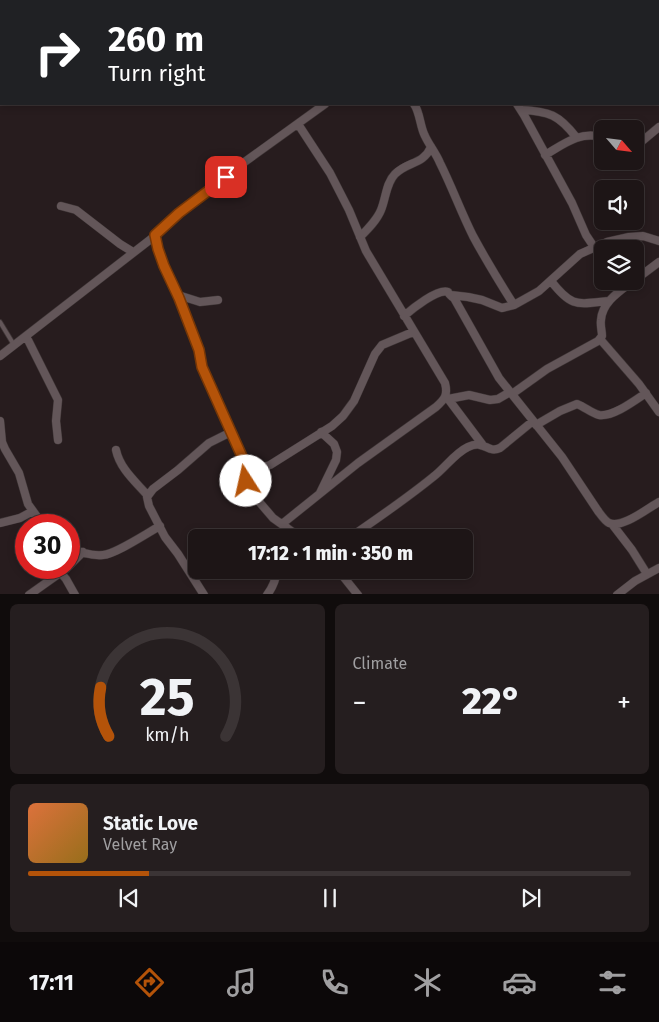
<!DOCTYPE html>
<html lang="en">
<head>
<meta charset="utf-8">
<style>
  body { margin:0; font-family:"Fira Sans",sans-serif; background:#251e1f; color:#f1f3f6; height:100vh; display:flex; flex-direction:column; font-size:19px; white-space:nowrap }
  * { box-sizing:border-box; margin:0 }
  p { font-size:16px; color:#a09fa1 }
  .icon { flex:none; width:28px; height:28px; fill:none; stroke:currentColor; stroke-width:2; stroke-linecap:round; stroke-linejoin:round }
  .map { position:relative; height:594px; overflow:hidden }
  .details { display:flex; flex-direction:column; gap:10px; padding:10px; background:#100c0c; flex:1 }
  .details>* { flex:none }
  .banner { position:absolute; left:0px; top:0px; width:660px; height:105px; box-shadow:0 2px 8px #0003,0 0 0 1px #3b3435; background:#202124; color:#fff; overflow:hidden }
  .needle { width:32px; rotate:118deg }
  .buttons { position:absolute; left:594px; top:120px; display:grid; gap:10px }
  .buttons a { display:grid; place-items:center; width:50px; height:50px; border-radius:8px; background:#1d1516; box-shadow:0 2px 8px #0003,0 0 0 1px #3b3435; font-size:25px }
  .speed { position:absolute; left:15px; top:514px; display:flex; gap:10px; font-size:25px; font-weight:700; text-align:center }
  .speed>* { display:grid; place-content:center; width:65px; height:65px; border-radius:50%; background:#1d1516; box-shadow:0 2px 8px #0003,0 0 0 1px #3b3435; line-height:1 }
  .speed .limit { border:8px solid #d22; background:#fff; color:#111 }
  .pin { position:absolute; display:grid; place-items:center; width:42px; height:42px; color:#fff; margin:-21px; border-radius:10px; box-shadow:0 2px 8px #0006 }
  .me { position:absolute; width:55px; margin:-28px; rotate:350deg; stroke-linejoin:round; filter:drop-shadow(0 0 4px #0008) }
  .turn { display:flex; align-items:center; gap:18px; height:105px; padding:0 25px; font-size:22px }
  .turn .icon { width:65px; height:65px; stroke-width:2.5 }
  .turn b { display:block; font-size:35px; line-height:42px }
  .big { font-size:38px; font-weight:800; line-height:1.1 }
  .details .card { flex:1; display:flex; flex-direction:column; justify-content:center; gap:8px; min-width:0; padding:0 18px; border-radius:8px; background:#251e1f }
  .details .dial { align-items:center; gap:0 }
  .dial svg { height:130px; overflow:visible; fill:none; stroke:#3b3435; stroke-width:7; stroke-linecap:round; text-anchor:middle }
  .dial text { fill:#f1f3f6; stroke:none }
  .song { display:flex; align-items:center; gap:15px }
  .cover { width:60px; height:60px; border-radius:8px; background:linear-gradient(135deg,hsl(20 70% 55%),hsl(40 70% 35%)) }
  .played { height:5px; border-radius:2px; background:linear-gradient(90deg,#b45309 20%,#3b3435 20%) }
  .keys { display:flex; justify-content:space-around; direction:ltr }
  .heat { display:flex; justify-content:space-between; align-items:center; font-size:28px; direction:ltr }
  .details .tiles { flex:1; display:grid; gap:10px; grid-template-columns:1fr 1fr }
  .card:last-child { grid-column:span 2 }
  .trip { position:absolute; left:188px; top:529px; width:285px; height:50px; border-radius:8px; background:#1d1516; box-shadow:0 2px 8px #0003,0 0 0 1px #3b3435; font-weight:800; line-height:50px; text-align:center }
  .tabs { display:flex; height:80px; justify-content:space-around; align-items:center; background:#0c0809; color:#a09fa1 }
  .tabs .icon { width:35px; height:35px }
  .tabs .current { color:#b45309 }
  .tabs b { font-size:22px; color:#f1f3f6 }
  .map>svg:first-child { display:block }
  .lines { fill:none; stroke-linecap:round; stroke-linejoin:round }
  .lane-casing { stroke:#3f3637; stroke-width:5.5 }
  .street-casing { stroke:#3f3637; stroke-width:9 }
  .lane { stroke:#635659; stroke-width:4 }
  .street { stroke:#635659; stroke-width:8 }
  .route-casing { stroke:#753606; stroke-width:12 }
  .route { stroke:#b45309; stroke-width:9 }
</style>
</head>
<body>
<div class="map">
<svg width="659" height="595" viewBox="0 0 659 595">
  <rect width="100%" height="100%" fill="#271c1e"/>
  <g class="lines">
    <defs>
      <path id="lane" d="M0,322L14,345"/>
      <path id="street" d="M83,0L84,1
        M250,0L251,1
        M618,0L619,1
        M468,1L469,0
        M659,52V53
        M414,104C420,112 420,127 425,136C429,145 436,153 440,163C452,187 461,212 473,236C486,260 500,283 514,305
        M517,104L524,115L572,203L586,235L594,247
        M521,110C549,111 559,115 576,137
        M635,147L659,127
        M545,155C564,144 579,131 602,137
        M61,206L76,210L120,244L133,252
        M155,235L158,249L164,266L179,298L199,350L202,367L243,461L246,481L249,490L273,518L301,538
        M360,237C368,229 377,220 381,210C386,198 386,183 395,174C408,161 423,165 431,147
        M635,280L659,262
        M551,281C572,308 577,304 608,301
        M178,295L200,302L218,300
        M451,295L468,297L482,300L502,308L514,305L539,291L580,254L607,242L629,237L643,236L659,241
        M404,316C412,309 438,288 448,292C448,293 453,298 454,298L499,378L562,457L598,511C601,515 605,521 609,523C622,529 648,508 659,502
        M26,336L58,400L56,421L58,440
        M600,339L639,384L659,412
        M0,356L151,239L179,213L212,188L239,166L325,104
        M512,394L547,369L598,341L602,336C602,331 600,325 601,320C602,302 620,291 633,281
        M446,396L482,444
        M448,399L469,395L490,400L498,399L510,392
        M0,421L2,442L5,449L19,473L28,504L43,525
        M536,425L560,411L577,404C585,407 591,413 599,415C613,417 634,401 646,393
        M116,450C120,469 136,482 148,496
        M246,472L270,465L332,426L343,416L354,401L375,354L382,345L413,332
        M320,493L336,460L337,452L334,444L321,432
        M0,523L20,518L33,511
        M282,524L358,463L436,407C445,399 448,395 445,383L366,251L349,210L330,173L298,124
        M612,524L632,550L647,574
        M282,538L286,527
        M349,538C378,518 406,499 433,477C445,468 455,453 468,447C485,439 487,454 500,448L533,421
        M69,547C79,552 92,556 103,555C116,554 147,533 160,526
        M69,566L83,552
        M338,570L358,595
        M60,572L66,579L75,595
        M29,595L67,568
        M204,595L178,554L165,537L149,506L147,497L153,489L178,470L209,443L231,432
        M267,595C273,587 276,579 277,570
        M617,595L635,581L659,568"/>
    </defs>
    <use href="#lane" class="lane-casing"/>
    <use href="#street" class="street-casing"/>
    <use href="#lane" class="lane"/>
    <use href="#street" class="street"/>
  </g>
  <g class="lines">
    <defs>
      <path id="route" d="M226,177L212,188L179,213L155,235L158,249L164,266L179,298L199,350L202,367L244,461L246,481"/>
    </defs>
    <use href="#route" class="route-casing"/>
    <use href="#route" class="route"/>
  </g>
</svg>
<div class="buttons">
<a><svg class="needle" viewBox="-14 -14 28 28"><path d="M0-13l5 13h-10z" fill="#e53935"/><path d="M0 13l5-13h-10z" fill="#a09fa1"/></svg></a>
<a><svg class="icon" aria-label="sound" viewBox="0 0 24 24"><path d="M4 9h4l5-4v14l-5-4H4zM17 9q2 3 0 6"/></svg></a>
<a><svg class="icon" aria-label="layers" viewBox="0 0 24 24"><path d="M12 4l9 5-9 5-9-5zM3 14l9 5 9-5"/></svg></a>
</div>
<div class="speed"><div class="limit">30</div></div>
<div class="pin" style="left:226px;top:177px;background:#d93025"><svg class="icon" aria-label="arrive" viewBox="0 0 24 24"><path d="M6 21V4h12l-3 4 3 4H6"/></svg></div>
<svg class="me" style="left:246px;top:481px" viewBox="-20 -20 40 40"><circle r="19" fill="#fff"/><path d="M0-13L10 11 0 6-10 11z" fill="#b45309"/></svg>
<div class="trip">17:12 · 1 min · 350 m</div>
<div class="banner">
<div class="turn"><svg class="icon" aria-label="right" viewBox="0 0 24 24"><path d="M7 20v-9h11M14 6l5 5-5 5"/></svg><div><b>260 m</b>Turn right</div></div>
</div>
</div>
<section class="details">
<div class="tiles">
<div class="card dial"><svg viewBox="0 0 100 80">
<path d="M14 69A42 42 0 1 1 86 69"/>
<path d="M14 69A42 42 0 0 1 9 39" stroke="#b45309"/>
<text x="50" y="56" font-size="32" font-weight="700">25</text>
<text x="50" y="72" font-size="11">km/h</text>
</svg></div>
<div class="card"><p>Climate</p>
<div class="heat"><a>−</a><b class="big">22°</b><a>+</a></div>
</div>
<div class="card">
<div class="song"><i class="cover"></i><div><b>Static Love</b><p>Velvet Ray</p></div></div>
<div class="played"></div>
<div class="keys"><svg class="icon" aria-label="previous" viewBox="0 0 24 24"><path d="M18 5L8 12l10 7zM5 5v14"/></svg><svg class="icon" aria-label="pause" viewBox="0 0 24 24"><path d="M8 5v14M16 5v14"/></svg><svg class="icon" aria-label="next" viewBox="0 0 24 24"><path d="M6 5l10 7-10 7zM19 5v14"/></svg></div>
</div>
</div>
</section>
<nav class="tabs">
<b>17:11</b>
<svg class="icon current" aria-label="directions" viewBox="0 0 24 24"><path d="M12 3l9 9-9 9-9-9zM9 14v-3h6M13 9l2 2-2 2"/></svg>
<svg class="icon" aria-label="music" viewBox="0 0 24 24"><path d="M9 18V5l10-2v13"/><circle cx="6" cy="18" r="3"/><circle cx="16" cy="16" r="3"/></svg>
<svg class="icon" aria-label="phone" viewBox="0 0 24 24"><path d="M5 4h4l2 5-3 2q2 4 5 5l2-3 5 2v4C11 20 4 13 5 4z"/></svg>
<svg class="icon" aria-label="climate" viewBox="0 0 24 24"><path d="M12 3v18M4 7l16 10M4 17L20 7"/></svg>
<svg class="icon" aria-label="car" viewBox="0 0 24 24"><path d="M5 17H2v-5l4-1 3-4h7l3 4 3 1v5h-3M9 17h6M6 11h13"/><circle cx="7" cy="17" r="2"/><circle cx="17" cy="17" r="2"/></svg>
<svg class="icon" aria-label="filters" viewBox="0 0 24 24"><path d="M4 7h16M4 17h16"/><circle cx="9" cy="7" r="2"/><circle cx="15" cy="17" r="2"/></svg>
</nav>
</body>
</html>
